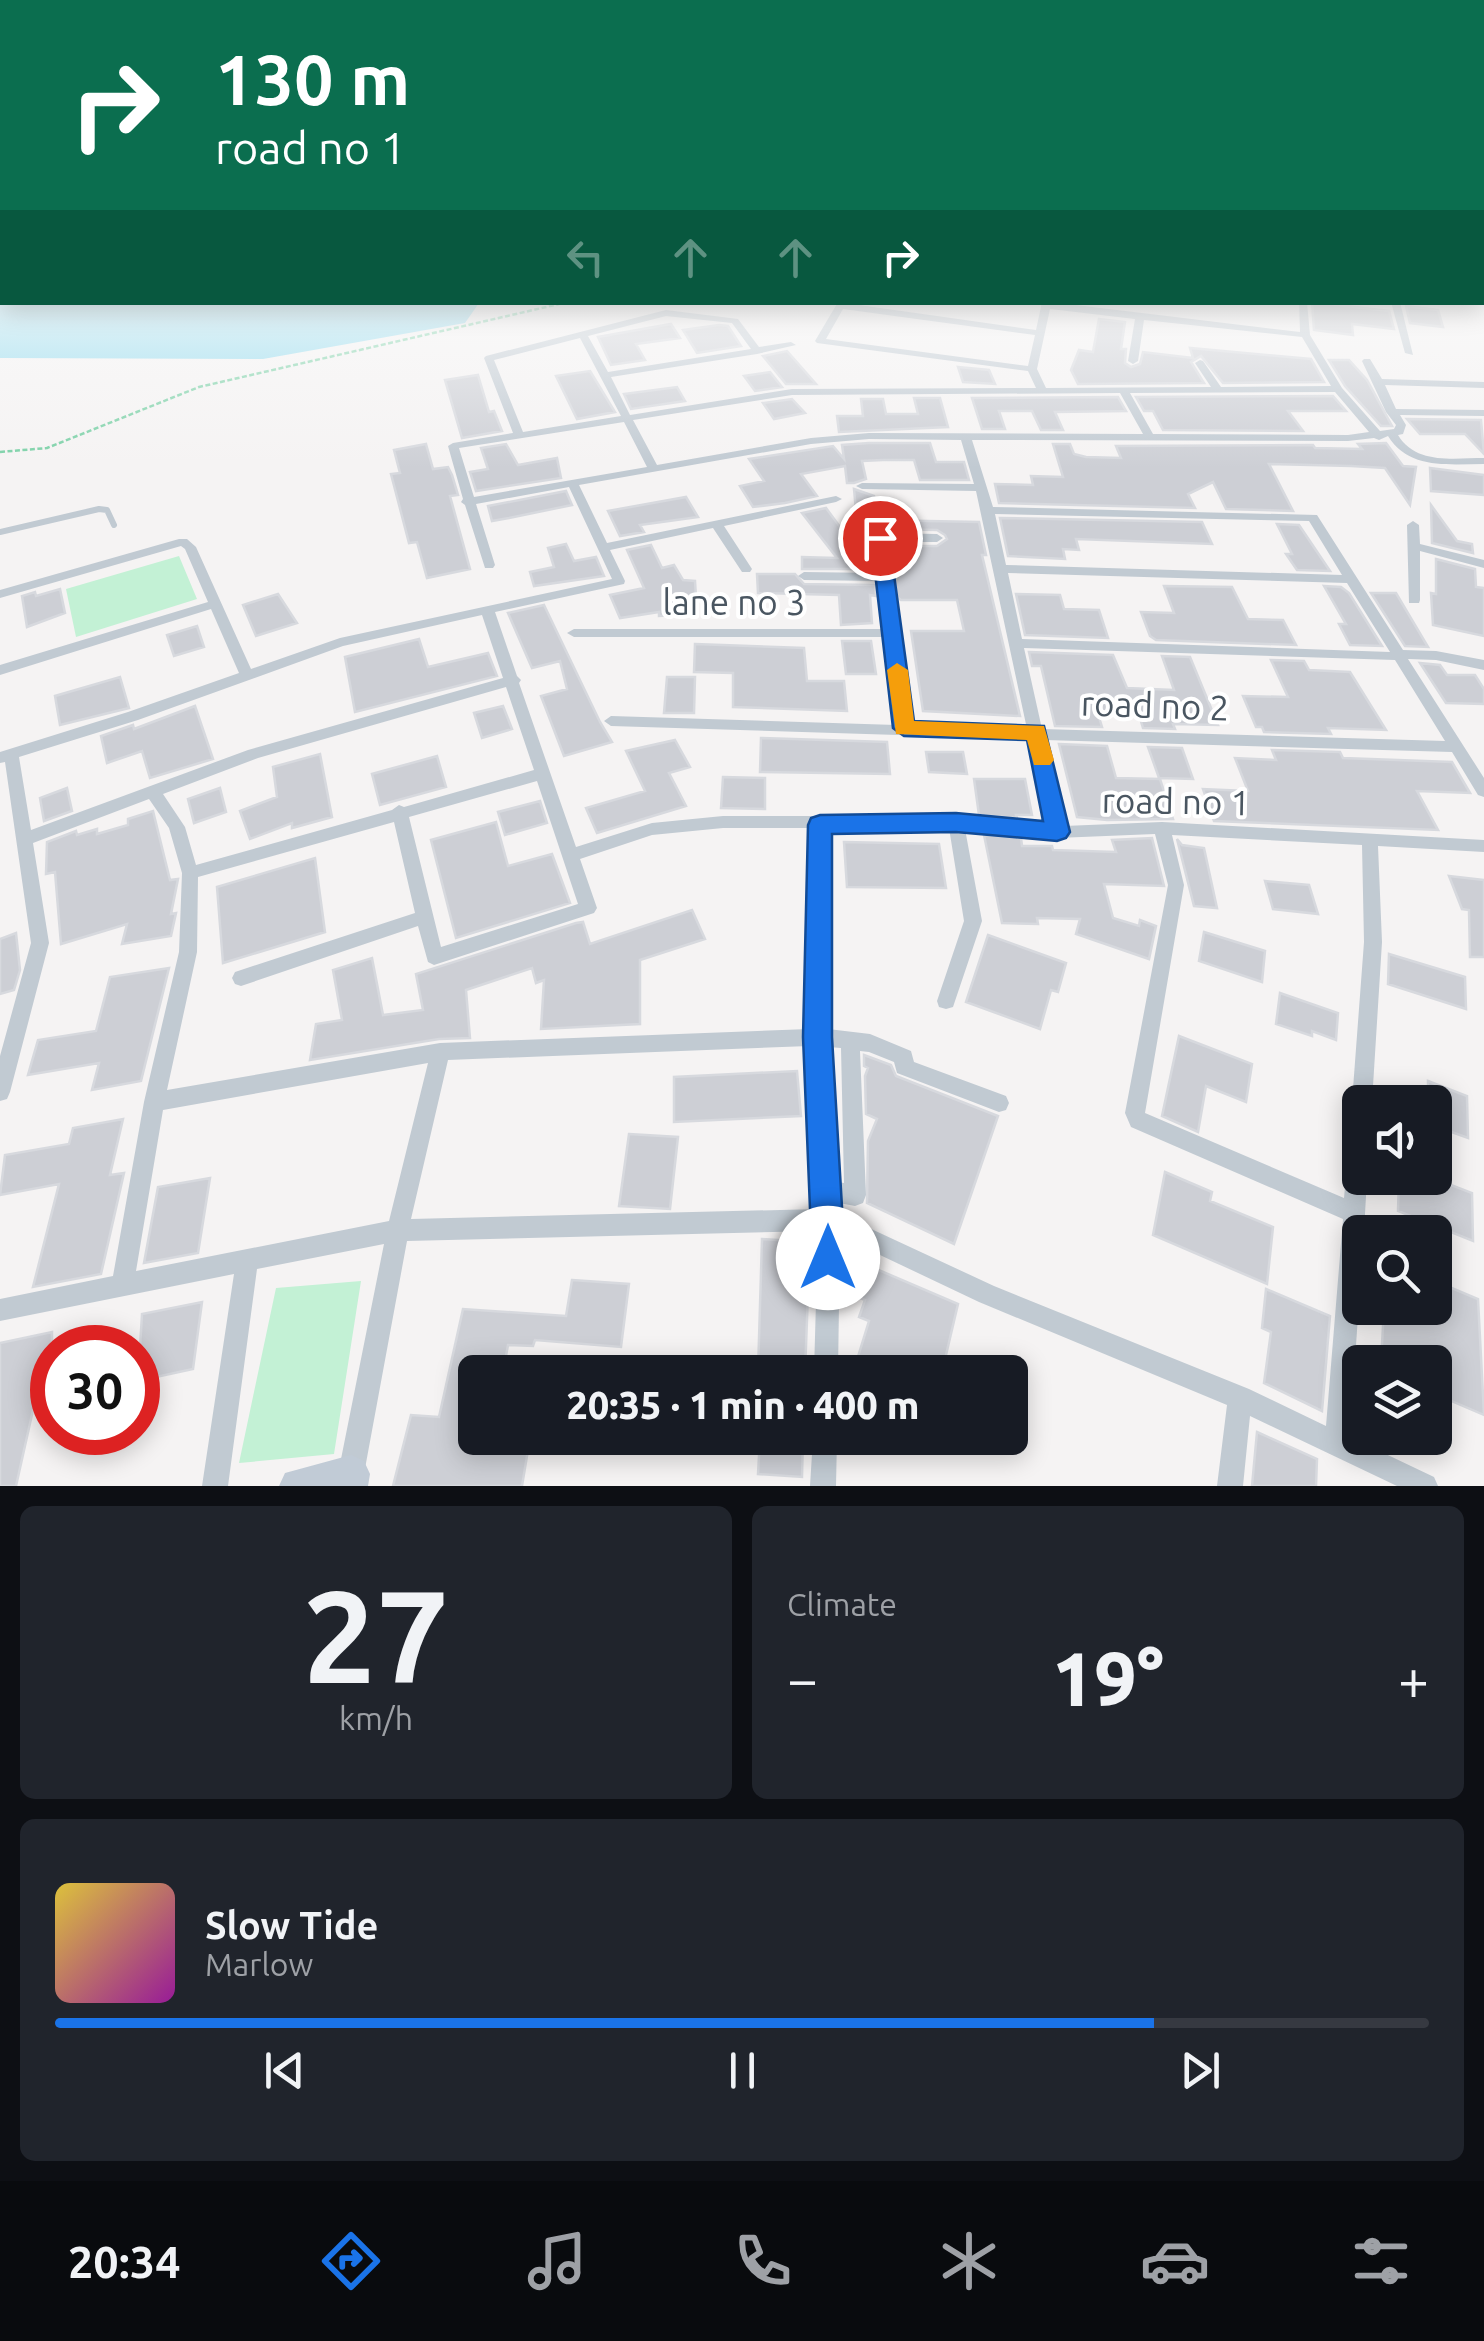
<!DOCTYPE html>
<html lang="en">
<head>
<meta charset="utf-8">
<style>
  body { margin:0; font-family:Ubuntu,sans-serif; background:#20242c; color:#f1f3f6; height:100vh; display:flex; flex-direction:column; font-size:38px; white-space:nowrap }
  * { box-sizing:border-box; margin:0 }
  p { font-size:32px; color:#9ea1a6 }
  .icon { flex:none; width:55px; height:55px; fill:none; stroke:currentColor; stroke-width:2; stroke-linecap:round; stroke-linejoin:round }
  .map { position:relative; height:1486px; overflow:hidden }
  .side { display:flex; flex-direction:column; gap:20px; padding:20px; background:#0d0f14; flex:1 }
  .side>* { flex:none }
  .guide { position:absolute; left:0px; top:0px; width:1485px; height:305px; box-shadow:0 5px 25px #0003; background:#0b6e4f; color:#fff; overflow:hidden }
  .fabs { position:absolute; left:1342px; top:1085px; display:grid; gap:20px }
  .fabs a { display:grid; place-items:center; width:110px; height:110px; border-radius:15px; background:#171b24; box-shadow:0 5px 25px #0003; font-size:50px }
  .speed { position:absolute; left:30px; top:1325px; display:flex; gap:20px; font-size:50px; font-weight:700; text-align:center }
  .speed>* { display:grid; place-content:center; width:130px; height:130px; border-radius:50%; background:#171b24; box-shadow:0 5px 25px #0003; line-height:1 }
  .speed .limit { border:15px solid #d22; background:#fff; color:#111 }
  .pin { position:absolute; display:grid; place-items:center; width:85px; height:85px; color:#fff; margin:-42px; border:5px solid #fff; border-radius:50%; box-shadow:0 2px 10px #0007 }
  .me { position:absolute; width:110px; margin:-55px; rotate:0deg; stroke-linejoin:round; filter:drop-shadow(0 0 8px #0008) }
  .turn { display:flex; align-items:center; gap:35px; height:210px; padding:0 50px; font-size:45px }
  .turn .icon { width:130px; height:130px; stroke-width:2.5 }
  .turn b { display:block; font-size:70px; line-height:85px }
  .lanes { display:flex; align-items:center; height:95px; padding:0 50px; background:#0003; justify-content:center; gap:50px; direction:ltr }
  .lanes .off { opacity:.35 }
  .big { font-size:75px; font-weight:800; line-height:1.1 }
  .side .tile { flex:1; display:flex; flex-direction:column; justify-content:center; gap:15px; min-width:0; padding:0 35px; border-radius:15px; background:#20242c }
  .side .dial { align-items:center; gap:0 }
  .dial b { font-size:130px; line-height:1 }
  .song { display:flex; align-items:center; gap:30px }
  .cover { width:120px; height:120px; border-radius:15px; background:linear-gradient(135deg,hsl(50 70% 55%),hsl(300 70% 35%)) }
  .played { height:10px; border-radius:5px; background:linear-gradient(90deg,#1a73e8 80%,#363941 80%) }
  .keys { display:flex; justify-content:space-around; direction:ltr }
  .heat { display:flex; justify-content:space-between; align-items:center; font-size:55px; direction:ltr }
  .side .tiles { flex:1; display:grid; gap:20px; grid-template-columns:1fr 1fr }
  .tile:last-child { grid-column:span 2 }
  .trip { position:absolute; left:458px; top:1355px; width:570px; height:100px; border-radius:15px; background:#171b24; box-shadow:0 5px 25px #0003; font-weight:800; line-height:100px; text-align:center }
  .dock { display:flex; height:160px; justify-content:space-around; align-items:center; background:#090b0e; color:#9ea1a6 }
  .dock .icon { width:70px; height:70px }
  .dock .current { color:#1a73e8 }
  .dock b { font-size:45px; color:#f1f3f6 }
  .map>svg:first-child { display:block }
  .green { fill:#c3f1d5 }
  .water { fill:#90daee }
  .building { fill:#cdcfd5; stroke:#d7d9de; stroke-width:2.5 }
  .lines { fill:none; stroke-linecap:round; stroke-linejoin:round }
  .path { stroke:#7ad0a6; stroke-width:2.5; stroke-dasharray:5 2.5; stroke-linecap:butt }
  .lane { stroke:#c1cad2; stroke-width:6 }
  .street { fill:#c1cad2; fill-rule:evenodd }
  .secondary { fill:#c1cbd6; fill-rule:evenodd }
  .route { fill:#1a73e8; stroke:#114b97; stroke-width:2.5 }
  .slow { fill:#f59e0b }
  .labels { text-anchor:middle; stroke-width:8; stroke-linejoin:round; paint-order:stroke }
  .street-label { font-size:35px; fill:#4a5661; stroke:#fff }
</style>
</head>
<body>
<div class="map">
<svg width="1484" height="1486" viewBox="0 0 1484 1486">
  <rect width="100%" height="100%" fill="#f5f3f3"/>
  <path class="green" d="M179,556L197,599L76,637L66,589Z
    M361,1281L334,1454L239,1463L276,1288Z"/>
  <path class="water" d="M0,260L2,302L479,303L465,323L263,359L0,358Z"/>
  <path class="building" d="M1312,302L1389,311L1394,329L1352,324L1353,335L1314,330Z
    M1406,306L1438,310L1443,327L1410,323Z
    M1099,319L1125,322L1121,349H1126L1125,363L1131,367L1140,364L1143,352L1193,358L1190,348L1311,359L1324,382L1223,383L1201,356L1191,362L1204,383L1078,384L1071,370L1079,350L1093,352Z
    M671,324L680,338L636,344L645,360L611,365L598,337Z
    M719,325L728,326L741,346L697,353L683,330Z
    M787,351L816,384H786L763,356Z
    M1329,360H1349L1367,380L1392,426H1381L1345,386Z
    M958,367L989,370L995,384L963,382Z
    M590,371L615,412L577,419L556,376Z
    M770,372L782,387L755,391L744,376Z
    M478,375L489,412L494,411L502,431L462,438L445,380Z
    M677,387L685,401L631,409L624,394Z
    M1333,396L1346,411H1288L1303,431L1163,430L1153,411H1144L1136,397Z
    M1118,397L1126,411L1055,412L1063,430H1041L1032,411H999L1005,429H982L972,398Z
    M914,398H940L948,427L839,432L837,416H863L861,399H883L886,414H918Z
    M792,399L805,413L774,419L763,403Z
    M1407,419L1481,420L1484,454L1465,434H1420Z
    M869,443H930L936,462H964L969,480H920L914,460H883L862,461L866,479L854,483H847L845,466L801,474L817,496L785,503L753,507L740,486L764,481L749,459L833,446L844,459L842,445Z
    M1386,443L1403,466L1416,467L1410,505L1385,468L1351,466L1269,464L1293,511L1226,509L1213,482L1188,494L1195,508L999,503L995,484L1033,485L1031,476L1063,477L1053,444H1070L1074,454L1086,457L1121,458L1116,446L1313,445L1315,448L1362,449L1358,444Z
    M426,444L433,469L448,467L452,475L458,495L450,496L470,569L427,578L417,542L409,543L391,474L400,473L394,450Z
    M506,444L518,465L557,458L561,478L476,491L470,472L488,469L481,448Z
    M1430,468L1484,475V495L1431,491Z
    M854,489L874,496L877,520L979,522L986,555H982L1020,716L923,711L911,631H964L957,600H901L896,596L889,546H937L947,539L945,535L937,530L883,529L869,541L873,569H802V557L837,558L802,513L826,508L860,554Z
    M566,491L572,505L509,518L492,521L488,506Z
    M686,497L698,517L640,525L644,532L620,536L608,511Z
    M1431,505L1457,541L1472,544L1473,553L1432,543Z
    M1000,518L1202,522L1212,544L1076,539L1079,550L1063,549L1065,559L1008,556Z
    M1277,524L1299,525L1330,571L1297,570L1286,554H1292Z
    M566,544L574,561L596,557L604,576L534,586L530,572L554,567L548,548Z
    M651,545L662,568L674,565L683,580L695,581L697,614L659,616V612L620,618L610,595L644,588L627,550Z
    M1436,559L1475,569L1476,587L1484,588V636L1433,625L1431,593L1436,594Z
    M757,574H795L804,584L875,585L876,596L870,595L872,623L841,625L839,595L758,593Z
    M1164,586L1232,587L1248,619L1283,620L1296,645L1156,640L1150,636L1141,612L1174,613Z
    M1324,586L1341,587L1349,593L1382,646L1350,645L1339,624H1346Z
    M60,589L65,613L27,627L22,596L35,592L36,596Z
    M1371,593H1396L1428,647L1405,646Z
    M278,594L297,623L256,636L243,605Z
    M1016,594L1060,595L1064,609L1099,610L1108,638L1025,635Z
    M544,605L600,722L612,742L564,756L541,696L567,689L560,661L532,668L508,613Z
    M197,626L204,647L174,656L167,635Z
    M419,639L428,667L488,653L497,676L355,712L345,657Z
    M842,641H871L876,674H846Z
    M695,644L804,648L807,681H844L847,711L733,707V673L694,672Z
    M1029,652L1113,655L1127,688L1174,690L1162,656L1190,657L1218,725L1173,724L1175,729L1143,728L1139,715L1098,714L1102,727L1055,726L1041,666H1032Z
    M1271,660L1304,661L1309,670L1350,672L1386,730L1328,728L1331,734L1264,732L1262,727H1256L1243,696L1288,697Z
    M1420,663L1440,665L1447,675H1475L1484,689V704L1446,703Z
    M120,677L129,708L60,725L55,696Z
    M667,677H695L694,713H664Z
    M195,706L213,759L150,778L142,751L107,763L101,736L133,725L134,729Z
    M503,706L512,729L482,738L474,713Z
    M761,738L887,742L890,774L760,772Z
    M675,740L690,767L669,773L686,806L597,833L586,808L645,791L626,751Z
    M1059,744L1107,746L1116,778L1160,779L1173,819L1107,820L1077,817Z
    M1148,747L1182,748L1193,779L1159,778Z
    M1272,750L1340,752L1343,758L1452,762L1470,793L1417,791L1438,830L1214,821L1203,789L1248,791L1235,758L1276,760Z
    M926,752H963L967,774L929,772Z
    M320,754L332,817L292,828V823L250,839L240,811L277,797L273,767Z
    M437,756L446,787L380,805L372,774Z
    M723,777L765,778V809L721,808Z
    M974,779H1025L1032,815H1016L1017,818L979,815Z
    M67,788L72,811L44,821L40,798Z
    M220,788L226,812L194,823L188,799Z
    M540,801L547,823L505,835L498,812Z
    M153,811L170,880L178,879L171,914L176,913L171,936L122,944L127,924L61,944L55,872L46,874L47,842L76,831L77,835L97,829V834L128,825V819Z
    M496,822L508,866L552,854L570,903L456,938L431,840Z
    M984,835L1021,838L1022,846H1052L1053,850L1116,852L1112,840L1152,838L1164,886L1104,884L1113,918L1139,926L1140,920L1156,926L1149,959L1076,934L1080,919L1037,918L1038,924L1002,923Z
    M1177,839L1182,845L1204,848L1217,908L1194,906Z
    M844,842L939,844L946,888L847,887Z
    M315,858L325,932L223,963L217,887Z
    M1449,876L1484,880V957H1470L1469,910L1462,909Z
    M1265,881L1309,885L1318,914L1273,909Z
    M692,910L705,939L640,960V1024L541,1029L544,980L536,983L532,968L466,990L470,1038L439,1039L310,1060L316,1024L342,1020L333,970L372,958L383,1015L423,1010L416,974L576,923L583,922L590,944Z
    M1204,932L1265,951L1262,982L1199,961Z
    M16,933L20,970L14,990L0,994V939Z
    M988,935L1066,963L1058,992L1051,990L1040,1029L966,1002Z
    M1389,954L1465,977L1466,1009L1388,984Z
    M169,968L141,1081L92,1090L99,1063L28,1075L38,1040L96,1031L110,977Z
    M1280,993L1338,1013L1336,1040L1312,1031V1036L1276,1024Z
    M1179,1036L1252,1064L1246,1102L1206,1086L1198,1132L1162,1116Z
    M864,1055L891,1065L896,1076L998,1116L954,1244L867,1203L868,1141L877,1119L866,1114L865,1076L868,1068L864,1066Z
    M797,1071L801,1116L674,1122V1077Z
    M1428,1081L1467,1096L1468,1138L1435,1126V1102H1428Z
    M123,1119L110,1175L124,1173L101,1274L33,1287L59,1184L0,1195L5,1155L69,1144L73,1128Z
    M629,1134L678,1137L670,1209L619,1206Z
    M1165,1172L1212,1192L1210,1201L1273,1227L1267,1284L1153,1235Z
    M210,1178L198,1253L144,1263L158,1187Z
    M1399,1178H1433L1472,1193L1473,1241L1398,1211Z
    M762,1239L810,1242L805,1372H758Z
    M860,1262L958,1304L942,1372H862L864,1364L857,1360L869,1321L859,1317L865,1300L856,1296L861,1280L855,1277Z
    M572,1280L629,1284L621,1347L535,1340L533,1346L508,1345L503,1372H475V1438H530L522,1486H393L411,1415L439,1417L463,1309L566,1316Z
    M1435,1281L1478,1299L1484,1415L1435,1394V1362H1381L1384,1308H1435Z
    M1266,1289L1330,1316L1322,1411L1264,1383L1271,1332L1262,1328Z
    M202,1302L193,1369L138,1381L142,1314Z
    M52,1332V1406L33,1410L16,1486H0V1343Z
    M1257,1432L1317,1459L1316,1486H1252Z
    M760,1438H803L802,1477L758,1474Z"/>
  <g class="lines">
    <path class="path" d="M0,452L47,448L199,387L568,302"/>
    <path class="lane" d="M0,532L99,509L107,510L114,525"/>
    <path class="street" d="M838,302L1036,330L1042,302H1051L1300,332L1299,302H1307L1310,335L1342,388L1380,431L1394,429L1396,425L1386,412L1362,361L1364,359H1370L1382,379L1484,382V388L1385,385L1396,409L1484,410V416L1400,415L1406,425L1403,434L1398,435C1416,465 1454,458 1484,458V464C1449,464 1409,470 1388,436L1379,440L1374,438L1348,441L972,440L993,507L1317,515L1403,650L1436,651L1484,660V670L1436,660L1408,659L1484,778V797L1478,795L1452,752L1045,740L1064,826L1162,822L1484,840V852L1378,846L1382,942L1372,1102H1360V1111L1355,1109L1352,1102L1364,942L1362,845L1172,835L1184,885L1145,1113L1344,1198L1350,1133L1353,1126L1360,1123V1178H1367L1364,1232H1360V1285L1350,1437L1434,1477L1438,1486H1397L1250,1416L1243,1486H1217L1227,1405L979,1302L840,1236L838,1372H814L818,1231L407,1241L364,1474L360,1483L353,1486L342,1483L338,1474L384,1244L257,1269L228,1486H202L234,1274L0,1321V1299L113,1276L144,1102L179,952L182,873L169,828L149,799L33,843L49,943L10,1092L7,1099L0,1101V1056L31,943L5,762L0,763V752L128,712L239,673L211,609L0,675V665L208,602L185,549L181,546L0,598V590L179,539H187L196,547L251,669L340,638L612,579L569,487L476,504L495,565L493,568H485L465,505L461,502L463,499L448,446L453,443L513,433L484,358L486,356L666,310L738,319L759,347L791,342L796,345L757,354L611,377L630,415L792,389L1036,388L1028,371L817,343L815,341ZM843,309L1035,335L1028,366L826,339ZM1050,309L1135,319L1128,361L1133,364L1138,361L1144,320L1302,337L1331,386L1221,387L1203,361L1200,360L1195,363L1211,387L1046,388L1037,369ZM666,316L732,323L751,349L608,372L588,336ZM580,338L621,416L523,432L494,360ZM1335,392L1369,432L1348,435L1153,434L1130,393ZM1120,393L1143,434L869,433L811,438L657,465L633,420L792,395ZM624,422L647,467L474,497L459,448ZM869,439L961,440L974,484L862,483L856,486L862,489L976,491L1027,729L911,725L885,542H937L943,538L937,534L883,533L873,541L877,573L804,572L798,576L804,580L878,581L884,629H574L567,633L574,637H885L896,725L611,716L604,721L611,726L1030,739L1047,825L956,816H723L652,823L576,847L519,683L521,680L517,676L495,612L624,584L625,581L610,550L713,528L742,572H750L752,569L724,526L836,502L842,499L836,496L607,543L579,485L811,444ZM995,514L1309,521L1342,575L1006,565ZM1008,573L1347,583L1390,652L1022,639ZM482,615L503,678L248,750L31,830L19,757L138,720L343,646ZM1024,648L1395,660L1445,741L1042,729ZM506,687L534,770L404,807L399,805L392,810L196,865L185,827L163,794L258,758ZM537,781L578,904L441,947L409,817ZM394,822L415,913L235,972L232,978L235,984L241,986L418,926L428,962L434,965L594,913L597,908L580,859L652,835L723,828H812L809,1029L440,1043L167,1090L197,952L198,877ZM828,828H949L964,921L937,1001L939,1007L946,1009L953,1007L955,1001L982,921L965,829L1057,838L1155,834L1168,885L1125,1113L1131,1127L1343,1219L1326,1426L1249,1389L994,1286L839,1214V1203L855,1206L863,1203L866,1195L860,1051L869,1052L894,1062L897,1073L999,1112L1006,1110L1009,1103L1006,1096L914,1062L911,1051L870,1034L828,1029ZM809,1046L818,1209L411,1219L448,1060ZM828,1047L841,1048L844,1183L837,1182ZM428,1063L389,1221L136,1271L163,1110Z
      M1391,302H1400L1413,355L1405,353Z
      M1413,521L1419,525L1420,544L1484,560V568L1420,551V600L1419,603H1409L1407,525Z
      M813,1438H837L836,1486H810Z"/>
    <path class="secondary" d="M1482,260H1484V268L1482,267Z
      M1482,284L1484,285V295H1482Z
      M351,1455L364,1461L370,1474L368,1486H279L285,1473Z"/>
  </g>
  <linearGradient id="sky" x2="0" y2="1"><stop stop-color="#85c3ea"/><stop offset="0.56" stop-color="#fafafa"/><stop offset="1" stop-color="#fafafa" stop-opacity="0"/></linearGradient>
  <rect width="1484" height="468" fill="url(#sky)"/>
  <path class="route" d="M880,533L889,538L914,721L1044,726L1070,832L1066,838L1057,841L956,832L832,834V1037L845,1258L840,1270L828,1275L817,1270L812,1258L803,1037L808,825L811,818L820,815L956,813L1043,821L1027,740L904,736L893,728L871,538Z"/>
  <path class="slow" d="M897,663L908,670L914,721L1044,726L1054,760L1050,765H1034L1027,740L896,734L887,670Z"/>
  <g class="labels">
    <g class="street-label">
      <text x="734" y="615">lane no 3</text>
      <text transform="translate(1155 706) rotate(2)" y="12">road no 2</text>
      <text transform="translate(1176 802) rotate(1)" y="12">road no 1</text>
    </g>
  </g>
</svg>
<div class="fabs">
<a><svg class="icon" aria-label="sound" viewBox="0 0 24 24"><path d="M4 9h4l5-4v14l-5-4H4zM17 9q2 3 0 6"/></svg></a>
<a><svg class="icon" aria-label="search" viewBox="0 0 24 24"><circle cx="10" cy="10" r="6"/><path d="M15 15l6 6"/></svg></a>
<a><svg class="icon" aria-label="layers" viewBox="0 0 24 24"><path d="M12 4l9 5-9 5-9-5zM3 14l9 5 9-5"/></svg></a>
</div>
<div class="speed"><div class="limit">30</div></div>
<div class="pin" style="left:880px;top:538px;background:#d93025"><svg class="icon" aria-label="arrive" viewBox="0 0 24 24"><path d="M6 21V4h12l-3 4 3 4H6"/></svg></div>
<svg class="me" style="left:828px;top:1258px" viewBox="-20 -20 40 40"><circle r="19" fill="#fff"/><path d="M0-13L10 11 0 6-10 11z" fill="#1a73e8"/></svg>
<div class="trip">20:35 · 1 min · 400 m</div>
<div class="guide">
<div class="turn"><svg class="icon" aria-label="right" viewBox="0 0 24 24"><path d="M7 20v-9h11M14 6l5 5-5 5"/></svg><div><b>130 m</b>road no 1</div></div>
<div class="lanes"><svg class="icon off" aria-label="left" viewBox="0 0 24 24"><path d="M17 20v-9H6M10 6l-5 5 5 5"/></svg><svg class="icon off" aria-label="ahead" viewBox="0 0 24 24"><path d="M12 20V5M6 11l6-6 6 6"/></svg><svg class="icon off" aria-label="ahead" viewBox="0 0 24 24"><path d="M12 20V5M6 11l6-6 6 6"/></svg><svg class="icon" aria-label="right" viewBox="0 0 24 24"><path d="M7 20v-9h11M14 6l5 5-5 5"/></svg></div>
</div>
</div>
<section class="side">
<div class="tiles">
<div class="tile dial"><b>27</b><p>km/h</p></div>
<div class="tile"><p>Climate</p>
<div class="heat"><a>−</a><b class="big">19°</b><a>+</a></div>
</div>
<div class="tile">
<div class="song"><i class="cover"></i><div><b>Slow Tide</b><p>Marlow</p></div></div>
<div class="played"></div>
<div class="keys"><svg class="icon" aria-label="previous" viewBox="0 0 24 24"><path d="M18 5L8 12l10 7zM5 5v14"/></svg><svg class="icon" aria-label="pause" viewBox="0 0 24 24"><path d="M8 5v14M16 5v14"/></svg><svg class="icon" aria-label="next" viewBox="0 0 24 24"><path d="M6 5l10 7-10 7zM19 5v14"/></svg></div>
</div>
</div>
</section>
<nav class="dock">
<b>20:34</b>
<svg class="icon current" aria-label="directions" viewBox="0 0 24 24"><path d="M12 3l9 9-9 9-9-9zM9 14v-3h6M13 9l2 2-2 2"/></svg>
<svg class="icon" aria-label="music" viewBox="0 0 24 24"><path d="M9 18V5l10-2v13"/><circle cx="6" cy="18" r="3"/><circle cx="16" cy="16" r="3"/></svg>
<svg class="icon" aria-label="phone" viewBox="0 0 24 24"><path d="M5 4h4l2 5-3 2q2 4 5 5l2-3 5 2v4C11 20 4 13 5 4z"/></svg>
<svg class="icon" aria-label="climate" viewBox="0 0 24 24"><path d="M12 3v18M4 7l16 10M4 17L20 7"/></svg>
<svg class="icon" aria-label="car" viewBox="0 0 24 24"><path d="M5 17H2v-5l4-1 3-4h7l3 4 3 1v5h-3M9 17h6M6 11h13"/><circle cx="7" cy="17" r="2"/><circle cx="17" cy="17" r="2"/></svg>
<svg class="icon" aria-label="filters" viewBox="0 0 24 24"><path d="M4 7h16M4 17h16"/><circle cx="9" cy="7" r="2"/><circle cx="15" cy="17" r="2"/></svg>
</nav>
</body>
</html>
